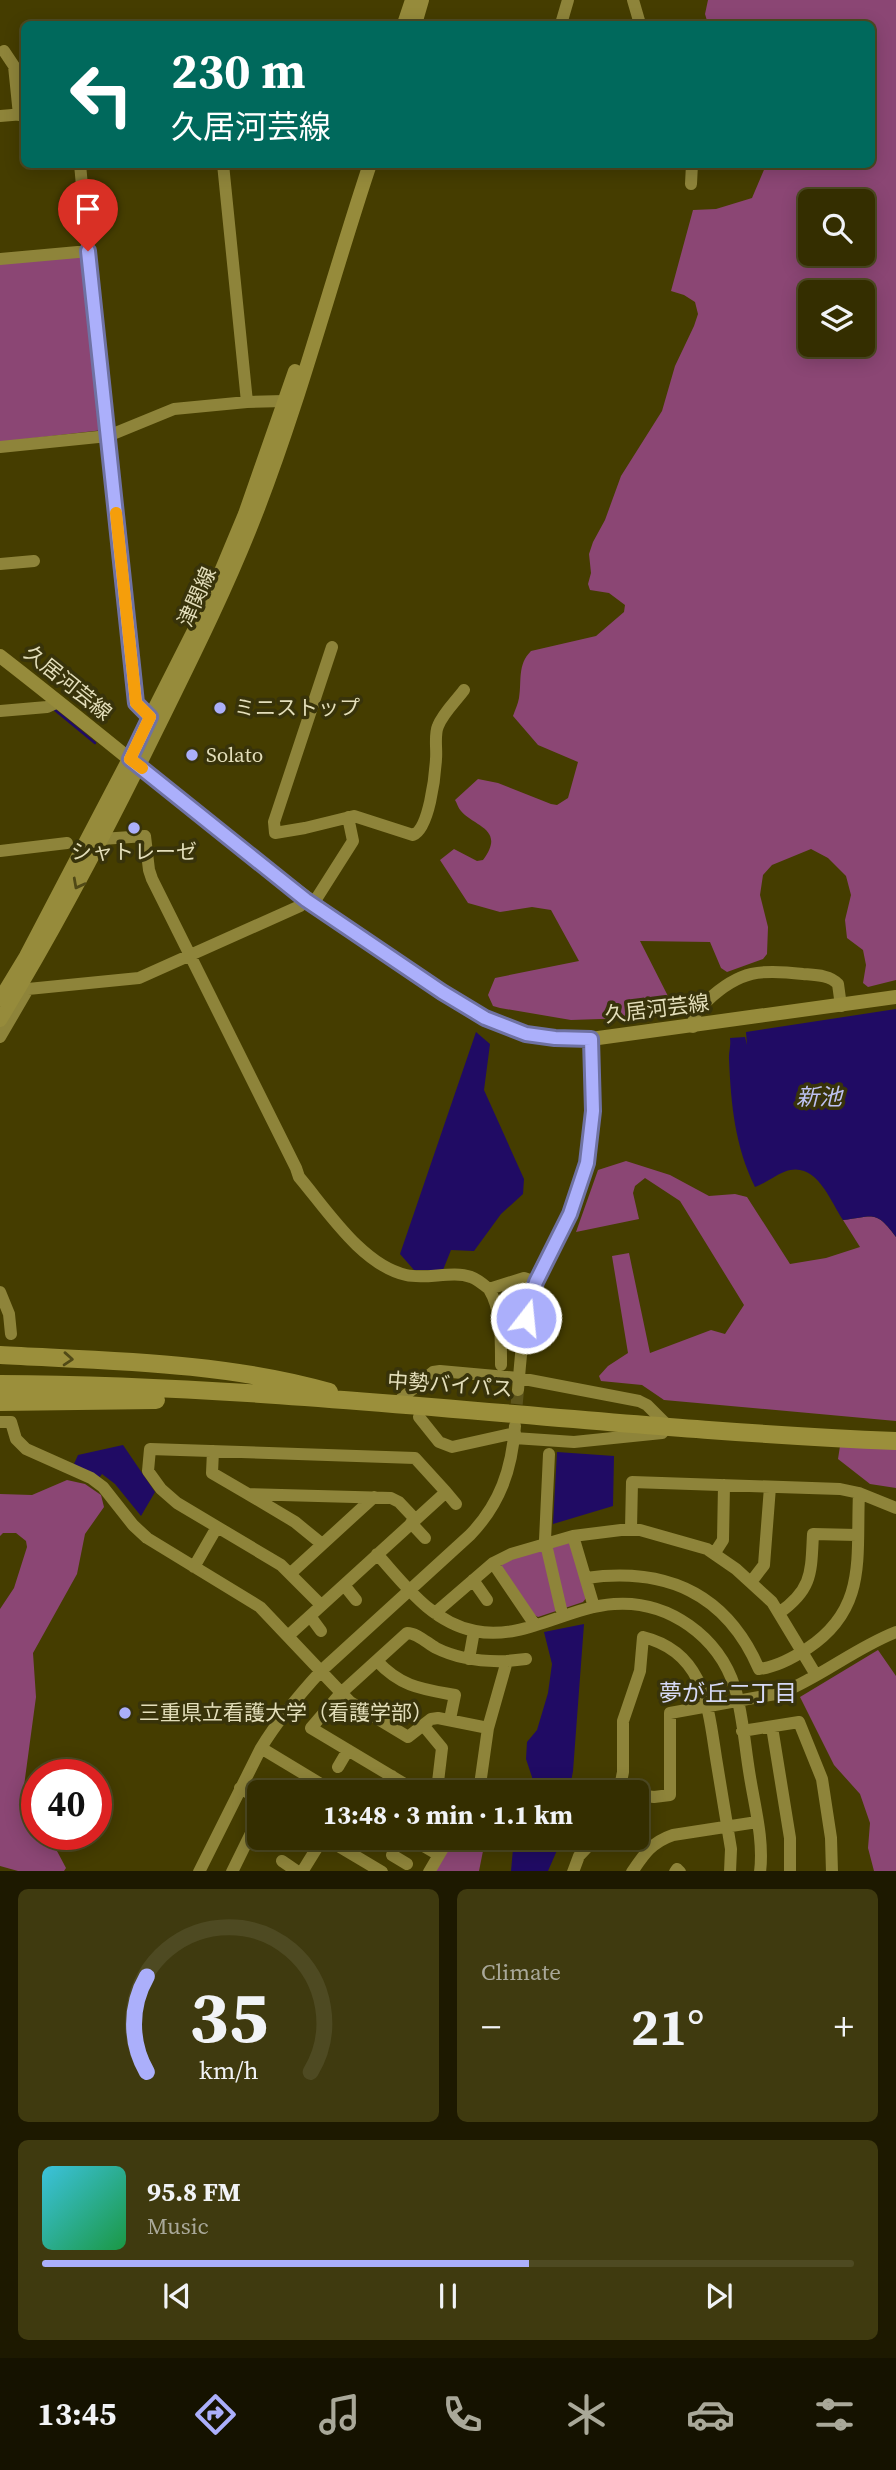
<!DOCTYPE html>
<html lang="en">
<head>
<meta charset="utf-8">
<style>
  body { margin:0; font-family:"Source Serif 4","Noto Sans JP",serif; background:#3f3a0f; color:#f1f3f6; height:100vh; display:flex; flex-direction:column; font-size:26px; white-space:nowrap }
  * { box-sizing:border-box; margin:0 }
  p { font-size:23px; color:#a9a899 }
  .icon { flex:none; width:38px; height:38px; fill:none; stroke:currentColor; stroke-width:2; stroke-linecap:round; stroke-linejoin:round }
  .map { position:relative; height:1871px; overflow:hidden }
  .panel { display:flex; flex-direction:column; gap:18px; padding:18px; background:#1d1900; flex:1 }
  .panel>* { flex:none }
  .guide { position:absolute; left:21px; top:21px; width:854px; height:147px; border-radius:10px; box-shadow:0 4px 18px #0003,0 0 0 2px #4e4a22; background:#00695c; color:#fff; overflow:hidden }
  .controls { position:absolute; left:798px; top:189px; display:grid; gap:14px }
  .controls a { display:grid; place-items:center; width:77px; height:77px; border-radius:10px; background:#342e00; box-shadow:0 4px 18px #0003,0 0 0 2px #4e4a22; font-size:35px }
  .speed { position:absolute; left:21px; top:1759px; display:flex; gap:14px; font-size:35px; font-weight:700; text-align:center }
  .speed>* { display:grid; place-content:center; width:91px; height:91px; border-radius:50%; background:#342e00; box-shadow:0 4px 18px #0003,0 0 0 2px #4e4a22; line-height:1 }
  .speed .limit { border:10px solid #d22; background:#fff; color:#111 }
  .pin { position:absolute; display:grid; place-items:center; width:60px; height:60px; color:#fff; margin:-72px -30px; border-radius:50% 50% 50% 0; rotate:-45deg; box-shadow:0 0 7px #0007 }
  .pin .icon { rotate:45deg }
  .me { position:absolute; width:77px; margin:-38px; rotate:16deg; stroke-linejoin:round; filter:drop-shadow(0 0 5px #0008) }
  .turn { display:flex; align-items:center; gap:24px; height:147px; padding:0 35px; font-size:32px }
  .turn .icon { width:91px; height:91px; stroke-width:2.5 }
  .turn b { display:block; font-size:49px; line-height:60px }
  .big { font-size:52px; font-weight:700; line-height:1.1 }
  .panel .widget { flex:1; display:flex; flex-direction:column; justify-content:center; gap:10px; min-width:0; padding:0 24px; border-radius:10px; background:#3f3a0f }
  .panel .dial { align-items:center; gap:0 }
  .dial svg { height:182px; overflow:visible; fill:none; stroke:#4e4a22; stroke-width:7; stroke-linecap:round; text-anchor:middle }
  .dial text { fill:#f1f3f6; stroke:none }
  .song { display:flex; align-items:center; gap:21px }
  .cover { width:84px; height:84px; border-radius:10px; background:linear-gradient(135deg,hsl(190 70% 55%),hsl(140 70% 35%)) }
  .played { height:7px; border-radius:4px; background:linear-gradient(90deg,#abaffb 60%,#4e4a22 60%) }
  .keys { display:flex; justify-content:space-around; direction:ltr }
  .heat { display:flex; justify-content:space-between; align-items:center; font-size:38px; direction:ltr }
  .panel .tiles { flex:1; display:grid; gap:18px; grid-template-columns:1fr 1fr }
  .widget:last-child { grid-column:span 2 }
  .trip { position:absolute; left:247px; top:1780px; width:402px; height:70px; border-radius:10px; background:#342e00; box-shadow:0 4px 18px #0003,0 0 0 2px #4e4a22; font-weight:700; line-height:70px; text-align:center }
  .menu { display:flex; height:112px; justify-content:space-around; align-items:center; background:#151200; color:#a9a899 }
  .menu .icon { width:49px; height:49px }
  .menu .current { color:#abaffb }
  .menu b { font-size:32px; color:#f1f3f6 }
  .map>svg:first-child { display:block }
  .green { fill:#8b4674; fill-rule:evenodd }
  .water { fill:#200b64 }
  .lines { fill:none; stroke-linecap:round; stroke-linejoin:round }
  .stream { stroke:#200b64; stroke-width:2.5 }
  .minor-tunnel { stroke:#5d551c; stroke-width:12; stroke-dasharray:12 6; stroke-linecap:butt }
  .minor { stroke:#8e843a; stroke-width:12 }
  .major { stroke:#968b3b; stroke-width:14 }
  .highway { stroke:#9b8f3b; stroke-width:18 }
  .oneway { stroke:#504916 }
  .oneway2 { stroke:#514a16 }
  .route-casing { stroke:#6f72a3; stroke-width:18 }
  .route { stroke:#abaffb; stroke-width:12 }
  .slow { stroke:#f59e0b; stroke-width:12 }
  .poi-dot { fill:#abaffb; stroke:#38330a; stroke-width:2.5 }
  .labels { text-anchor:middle; stroke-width:7; stroke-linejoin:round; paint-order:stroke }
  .street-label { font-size:21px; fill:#e3deba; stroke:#38330a }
  .poi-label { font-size:21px; fill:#e3deba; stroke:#38330a; text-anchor:start }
  .water-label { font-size:23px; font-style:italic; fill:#bec2f2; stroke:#38330a }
  .neighbourhood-label { font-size:23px; fill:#d6d9f6; stroke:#38330a }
</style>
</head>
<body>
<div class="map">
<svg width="896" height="1872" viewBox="0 0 896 1872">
  <rect width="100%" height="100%" fill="#453d00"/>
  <path class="green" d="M708,0H896V980L868,987L863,983L866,965L863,950L847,938L845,920L851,895L846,876L828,858L811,849L772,865L763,875L760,895L768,927L767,954L763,959L727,972L721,968L710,942L640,941L673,1006L659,1017L571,1020L500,1008L493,1006L488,995L495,978L579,961L551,910L532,907L500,912L468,903L440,860L454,849L477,861L483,860C506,829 475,827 461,811C458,808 457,803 455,800L478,779L498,783L551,804L557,805L568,798L578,762L538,745L513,716C515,710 518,704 519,698C522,681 517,665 531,651L596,636L624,612L625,605L609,593L590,590L588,584L591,573L589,554L593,542L605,520L621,476L662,411L675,366L694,326L698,314L695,302L684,295L671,291L693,210L716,209L752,198L766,165L872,164V24H708L705,14ZM863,201V254H810V201ZM810,292H863V345H810Z
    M81,255L85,258L103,430L0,442V263Z
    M626,1161L670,1175L709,1196L735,1194L747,1197L790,1264L826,1258L860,1247L843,1220C874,1217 875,1209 896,1237V1421L664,1400L642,1385L601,1381L599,1376L608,1366L628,1353L612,1256L629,1253L650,1353L711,1330L725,1334L744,1305L680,1201L645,1178L635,1186L633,1193L639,1219L576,1232L598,1170Z
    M840,1446L896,1449V1488L870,1484L838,1459Z
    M67,1480L85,1484L101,1495L104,1507L85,1534L77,1574L33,1653L36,1697L24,1786L37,1811V1834H48L66,1868L64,1871H18L0,1866V1609L14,1588L27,1547L26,1541L16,1533H3L0,1536V1494L32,1495Z
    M566,1541L572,1545L587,1597L583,1602L538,1617L533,1614L501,1567L502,1561Z
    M878,1650L896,1676V1871H874L868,1848L870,1823L860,1794L834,1765L800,1697Z
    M451,1838H482L488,1842L483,1851L479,1871L432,1872Z"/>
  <path class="water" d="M896,1009V1237C875,1209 874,1217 843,1220C830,1201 816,1159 784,1172C774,1176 766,1183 755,1187C735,1146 731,1105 729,1059C729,1050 731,1046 730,1038L745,1037L747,1045L746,1032Z
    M476,1032L490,1044L484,1090L524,1179L523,1194L501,1214L474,1251L451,1250L443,1270H414L400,1254Z
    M123,1445L155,1492L141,1516L115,1484L102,1474L99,1478L74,1464L78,1455Z
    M557,1452L614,1456L613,1506L553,1524Z
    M584,1624L573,1771L569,1792H532V1777L526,1759L527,1742L537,1730L548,1693L552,1664L544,1632Z
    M514,1838H567L558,1848L548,1871H511Z"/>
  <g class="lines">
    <path class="stream" d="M55,710L95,743"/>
    <path class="minor-tunnel" d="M515,1422L518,1390"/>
    <path class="minor" d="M633,0L640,24
      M561,24L568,0
      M4,51L14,66L19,115
      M0,116L24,114
      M80,164L88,251
      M223,164L247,402L284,401
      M691,184L692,164
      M0,259L89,251L136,703L150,717
      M0,447L108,436L174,409L247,402
      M0,564L34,561
      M332,647L274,822L275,833L305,828L354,816L413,835C429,829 435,777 436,759C437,749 434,735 438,726C443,713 456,701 464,690
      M0,711L47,707L58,702
      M102,839L145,836L149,870L152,879L296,1168L299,1177C327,1210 362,1265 406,1275C427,1280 452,1270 471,1277C477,1279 483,1284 489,1289L524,1278L536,1282
      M0,851L67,843
      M313,904L353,841L348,817
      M693,1027C693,1014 699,1008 708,1000C740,970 761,969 803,974C815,975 830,975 838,984L841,1006
      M0,1037L28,989L139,978L300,906L306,900
      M489,1289C502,1310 501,1341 501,1365
      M0,1292L9,1314L11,1334
      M518,1390C521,1353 523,1315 537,1280C551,1245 573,1214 584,1177C596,1132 592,1085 591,1039
      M395,1404L433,1372L440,1371L519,1378L639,1401L647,1405L668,1426L662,1433L574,1442L514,1438
      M419,1417L439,1442L452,1447L515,1433
      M0,1422H11L16,1439L26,1449L91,1478L103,1487L133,1525L147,1538L260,1607L350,1702L408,1737L431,1719L438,1718L488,1728
      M213,1451L212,1473L248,1494
      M549,1454L545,1540L561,1609
      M446,1492L456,1504
      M411,1523L425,1538
      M631,1529L632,1482L840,1489L859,1493L896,1508
      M573,1536L594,1607
      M322,1544L295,1522L248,1494L391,1498L399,1502L415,1519
      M377,1554C405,1585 431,1622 475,1631C523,1641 567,1607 614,1604C669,1600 719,1637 735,1688C743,1716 745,1748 750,1777C755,1808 764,1841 760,1872
      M714,1554L723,1540L724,1485
      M493,1563L535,1625
      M194,1567L217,1527
      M291,1573L374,1497
      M586,1578C666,1567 726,1593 759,1669C777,1667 793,1658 808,1648C868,1608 856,1557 859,1493
      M473,1580L487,1600
      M751,1582L764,1565L770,1487
      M344,1585L356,1600
      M435,1613L493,1563L511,1554L573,1536L621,1530H640L707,1549L736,1569L772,1602L816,1675
      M779,1613C813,1589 811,1572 813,1534L857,1535
      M310,1616L321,1631
      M288,1636L446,1492L415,1458L150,1449L148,1471L161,1489L177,1503L281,1565L321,1605
      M469,1659L474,1631
      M377,1661C401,1687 422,1689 455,1695L450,1719
      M507,1661L526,1659
      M423,1725L442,1748L438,1782L432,1792
      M772,1727L790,1838V1872
      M742,1731L799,1722L822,1779L831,1838L832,1872
      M261,1748L334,1792
      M338,1767L348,1750
      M240,1788L259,1799
      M382,1792L392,1776
      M418,1792L311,1728L341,1693L407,1633C417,1633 427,1643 436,1648C458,1659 482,1662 507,1661L488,1728L479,1792
      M619,1792L623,1772V1721L640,1671L643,1637C704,1652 708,1706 716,1758C721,1788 726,1819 731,1849L730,1872
      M637,1795L654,1797L670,1795V1713L781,1693C821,1677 855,1648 896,1632
      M325,1838L382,1872
      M410,1838L439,1855
      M347,1851L355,1838
      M392,1855L407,1864
      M282,1861L298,1872
      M199,1872L261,1748C278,1720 299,1695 321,1671L470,1535C500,1504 512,1469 515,1426
      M232,1872L259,1817
      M302,1872L323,1838
      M429,1872L449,1838
      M573,1872L579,1856L596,1838
      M632,1872C644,1854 652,1842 673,1835L757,1822
      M675,1872L677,1869L680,1872"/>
    <path class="major" d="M404,24L412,0
      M415,24L422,0
      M0,656C124,752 243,856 373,945C409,970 445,997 484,1017C517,1035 554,1040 591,1039L896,997
      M0,999L26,956L129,759L207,605L245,514L295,371
      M0,1020C58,925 109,827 158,727C192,658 227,588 255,516C300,401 331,281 370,164"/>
    <path class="highway" d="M0,1355C109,1361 224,1362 329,1392
      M0,1384C300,1385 597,1429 896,1441
      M0,1402L156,1400"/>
  </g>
  <defs><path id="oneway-chevron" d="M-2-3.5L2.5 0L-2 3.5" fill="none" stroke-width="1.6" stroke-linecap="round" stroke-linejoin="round" transform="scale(1.75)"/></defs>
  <use class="oneway" href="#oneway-chevron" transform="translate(78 884) rotate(118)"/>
  <use class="oneway2" href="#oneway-chevron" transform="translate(68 1359) rotate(4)"/>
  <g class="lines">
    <defs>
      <path id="route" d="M88,251L136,703L150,717L130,759L306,900L442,992L485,1018L526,1034L555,1038L591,1039L593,1111L587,1163L570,1214L536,1282L526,1318"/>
    </defs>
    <use href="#route" class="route-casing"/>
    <use href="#route" class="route"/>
    <path class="slow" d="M116,513L136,703L150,717L130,759L142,768"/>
  </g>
  <g class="poi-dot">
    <circle cx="220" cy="708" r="7"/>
    <circle cx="192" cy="755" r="7"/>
    <circle cx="134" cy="828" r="7"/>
    <circle cx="125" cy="1713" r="7"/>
  </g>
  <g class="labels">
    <g class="street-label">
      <text transform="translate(197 597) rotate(-66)" y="7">津関線</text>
      <text transform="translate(68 683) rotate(39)" y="7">久居河芸線</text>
      <text transform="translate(657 1009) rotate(-7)" y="7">久居河芸線</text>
      <text transform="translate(450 1385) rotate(4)" y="7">中勢バイパス</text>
    </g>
    <g class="poi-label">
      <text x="234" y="715">ミニストップ</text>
      <text x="206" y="762">Solato</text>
      <text x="134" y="859" text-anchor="middle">シャトレーゼ</text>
      <text x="139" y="1720">三重県立看護大学（看護学部）</text>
    </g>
    <g class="water-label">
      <text x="819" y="1105">新池</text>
    </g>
    <g class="neighbourhood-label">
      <text x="728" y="1701">夢が丘二丁目</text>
    </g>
  </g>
</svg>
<div class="controls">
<a><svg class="icon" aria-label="search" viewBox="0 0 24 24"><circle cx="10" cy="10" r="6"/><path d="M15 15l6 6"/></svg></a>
<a><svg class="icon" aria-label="layers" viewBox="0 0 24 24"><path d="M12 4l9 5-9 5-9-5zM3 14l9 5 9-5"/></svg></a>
</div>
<div class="speed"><div class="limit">40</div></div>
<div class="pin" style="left:88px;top:251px;background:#d93025"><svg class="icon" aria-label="arrive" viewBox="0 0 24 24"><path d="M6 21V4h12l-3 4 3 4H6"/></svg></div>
<svg class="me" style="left:526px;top:1318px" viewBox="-20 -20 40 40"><circle r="17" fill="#abaffb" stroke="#fff" stroke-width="3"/><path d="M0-11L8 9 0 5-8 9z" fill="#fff"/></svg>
<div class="trip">13:48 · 3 min · 1.1 km</div>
<div class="guide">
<div class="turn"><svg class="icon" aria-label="left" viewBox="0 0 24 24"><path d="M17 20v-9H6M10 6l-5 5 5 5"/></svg><div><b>230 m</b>久居河芸線</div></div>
</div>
</div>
<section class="panel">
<div class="tiles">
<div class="widget dial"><svg viewBox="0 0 100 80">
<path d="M14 69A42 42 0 1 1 86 69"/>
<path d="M14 69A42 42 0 0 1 14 27" stroke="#abaffb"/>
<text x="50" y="56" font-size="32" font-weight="700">35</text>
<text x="50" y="72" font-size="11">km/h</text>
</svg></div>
<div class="widget"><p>Climate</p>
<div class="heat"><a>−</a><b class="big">21°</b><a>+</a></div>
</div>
<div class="widget">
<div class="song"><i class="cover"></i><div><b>95.8 FM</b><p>Music</p></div></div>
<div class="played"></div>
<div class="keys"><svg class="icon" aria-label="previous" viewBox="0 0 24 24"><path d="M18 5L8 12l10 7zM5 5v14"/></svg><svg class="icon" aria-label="pause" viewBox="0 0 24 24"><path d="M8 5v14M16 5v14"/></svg><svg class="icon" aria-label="next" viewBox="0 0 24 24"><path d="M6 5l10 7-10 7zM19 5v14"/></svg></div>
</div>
</div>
</section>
<nav class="menu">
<b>13:45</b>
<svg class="icon current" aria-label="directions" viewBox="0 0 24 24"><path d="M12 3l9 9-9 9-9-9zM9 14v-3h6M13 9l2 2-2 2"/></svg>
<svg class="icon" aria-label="music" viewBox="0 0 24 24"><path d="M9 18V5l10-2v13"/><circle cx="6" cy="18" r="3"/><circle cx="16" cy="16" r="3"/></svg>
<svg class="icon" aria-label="phone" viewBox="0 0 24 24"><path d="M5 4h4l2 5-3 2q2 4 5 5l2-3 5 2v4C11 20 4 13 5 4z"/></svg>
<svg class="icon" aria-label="climate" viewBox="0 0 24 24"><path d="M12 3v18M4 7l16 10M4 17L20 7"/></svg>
<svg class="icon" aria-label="car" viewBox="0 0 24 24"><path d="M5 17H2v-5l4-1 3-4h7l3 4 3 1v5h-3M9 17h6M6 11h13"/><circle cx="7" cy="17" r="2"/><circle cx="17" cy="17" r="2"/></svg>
<svg class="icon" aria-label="filters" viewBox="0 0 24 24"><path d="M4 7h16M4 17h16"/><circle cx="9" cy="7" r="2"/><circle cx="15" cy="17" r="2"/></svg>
</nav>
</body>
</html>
